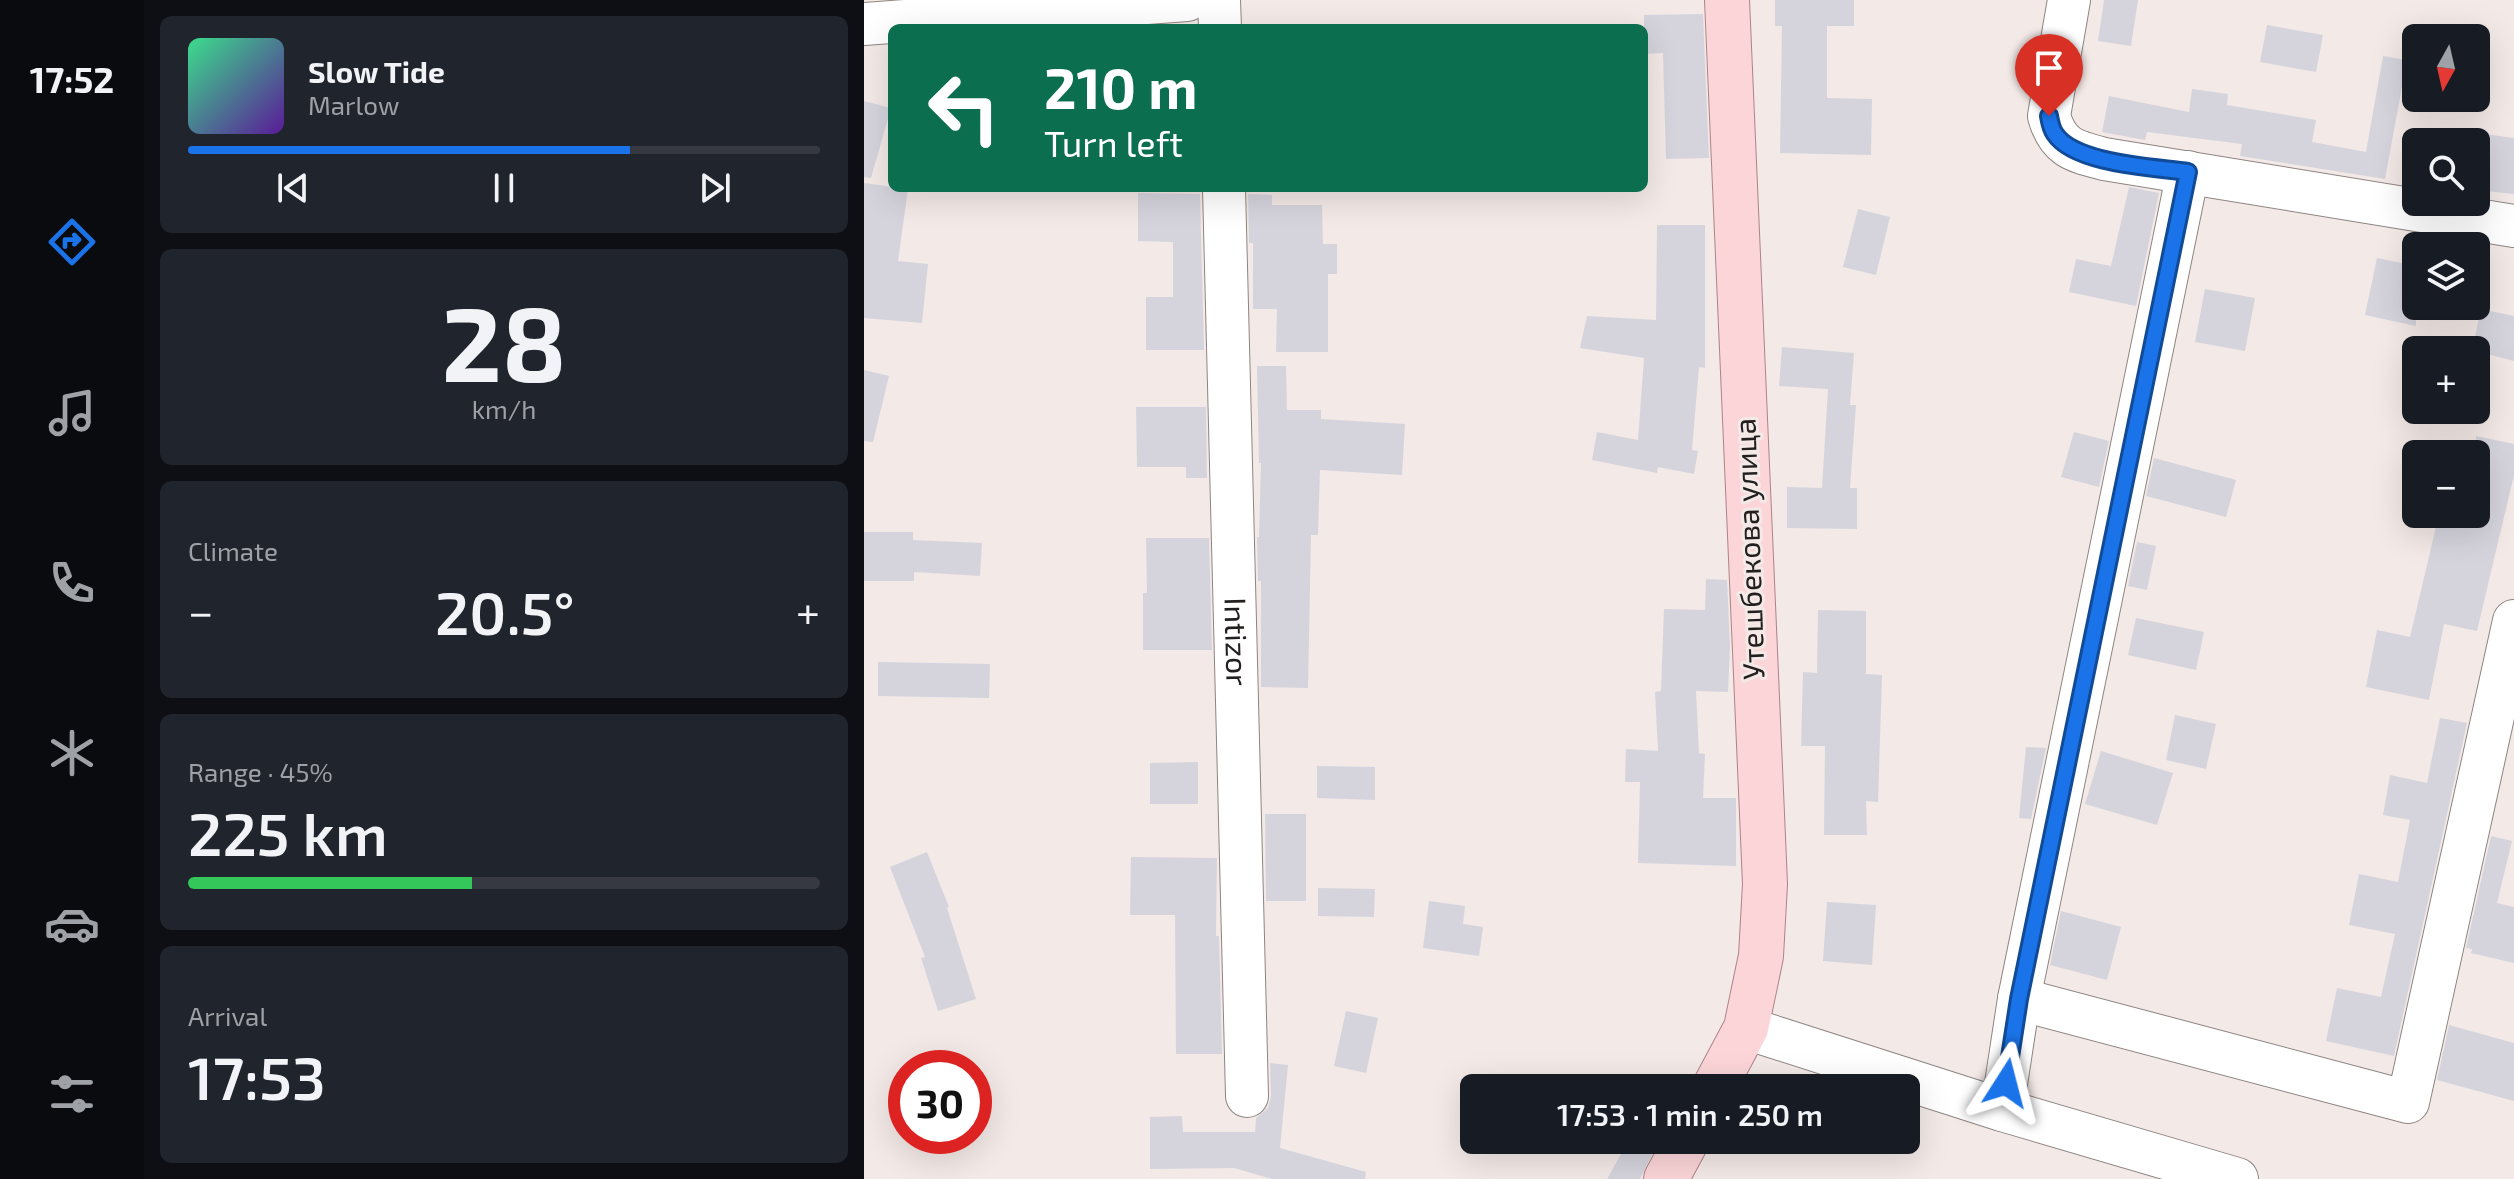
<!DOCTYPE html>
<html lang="en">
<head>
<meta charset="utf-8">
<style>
  body { margin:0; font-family:"Exo 2",sans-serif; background:#20242c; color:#f1f3f6; height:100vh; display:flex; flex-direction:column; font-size:30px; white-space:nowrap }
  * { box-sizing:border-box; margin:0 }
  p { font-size:26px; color:#9ea1a6 }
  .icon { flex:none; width:44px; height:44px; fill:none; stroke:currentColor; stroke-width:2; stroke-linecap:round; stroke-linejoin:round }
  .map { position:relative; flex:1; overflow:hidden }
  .side { display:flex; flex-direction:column; gap:16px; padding:16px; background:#0d0f14; width:720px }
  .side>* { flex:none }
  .banner { position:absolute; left:24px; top:24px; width:760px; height:168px; border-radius:12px; box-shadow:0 8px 32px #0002; background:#0b6e4f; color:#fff; overflow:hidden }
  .needle { width:52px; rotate:188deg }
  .buttons { position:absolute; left:1538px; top:24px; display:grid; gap:16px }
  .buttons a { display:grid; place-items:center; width:88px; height:88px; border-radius:12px; background:#171b24; box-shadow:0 8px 32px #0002; font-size:40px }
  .speed { position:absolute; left:24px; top:1050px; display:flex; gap:16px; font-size:40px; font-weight:700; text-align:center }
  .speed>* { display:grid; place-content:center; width:104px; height:104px; border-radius:50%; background:#171b24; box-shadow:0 8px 32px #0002; line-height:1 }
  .speed .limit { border:12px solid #d22; background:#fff; color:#111 }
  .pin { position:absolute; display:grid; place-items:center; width:68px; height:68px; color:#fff; margin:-82px -34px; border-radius:50% 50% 50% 0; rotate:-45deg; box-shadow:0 0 8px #0007 }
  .pin .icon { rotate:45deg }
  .me { position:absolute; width:88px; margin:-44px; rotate:9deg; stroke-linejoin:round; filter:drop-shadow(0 0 6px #0008) }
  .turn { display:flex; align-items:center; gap:28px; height:168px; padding:0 24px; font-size:36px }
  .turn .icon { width:104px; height:104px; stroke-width:2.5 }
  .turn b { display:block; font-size:56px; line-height:68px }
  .big { font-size:60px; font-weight:600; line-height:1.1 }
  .side .widget { flex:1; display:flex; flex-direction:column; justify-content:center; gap:12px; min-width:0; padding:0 28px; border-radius:12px; background:#20242c }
  .side .dial { align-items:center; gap:0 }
  .dial b { font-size:104px; line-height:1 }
  .song { display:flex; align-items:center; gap:24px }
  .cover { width:96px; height:96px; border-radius:12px; background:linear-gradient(135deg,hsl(150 70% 55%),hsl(270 70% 35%)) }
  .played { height:8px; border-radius:4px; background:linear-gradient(90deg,#1a73e8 70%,#363941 70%) }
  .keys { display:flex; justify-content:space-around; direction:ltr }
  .heat { display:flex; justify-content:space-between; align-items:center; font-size:44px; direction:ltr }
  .charge { height:12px; border-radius:6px; background:linear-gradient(90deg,#34c759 45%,#363941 0) }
  .trip { position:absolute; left:596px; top:1074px; width:460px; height:80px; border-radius:12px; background:#171b24; box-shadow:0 8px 32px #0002; font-weight:600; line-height:80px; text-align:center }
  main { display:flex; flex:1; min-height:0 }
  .tab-bar { display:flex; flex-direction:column; width:144px; justify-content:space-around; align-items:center; background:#090b0e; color:#9ea1a6 }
  .tab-bar .icon { width:56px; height:56px }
  .tab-bar .on { color:#1a73e8 }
  .tab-bar b { font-size:36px; color:#f1f3f6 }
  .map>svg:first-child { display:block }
  .building { fill:#d5d4dd }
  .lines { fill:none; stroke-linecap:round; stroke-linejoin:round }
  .minor-casing { stroke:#8e8582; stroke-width:44 }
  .major-casing { stroke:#ae8386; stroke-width:46 }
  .minor { stroke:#fff; stroke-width:42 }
  .major { stroke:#fbd5d8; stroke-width:44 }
  .route-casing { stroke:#114b97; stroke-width:20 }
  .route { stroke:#1a73e8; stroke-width:14 }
  .labels { text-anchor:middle; stroke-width:6; stroke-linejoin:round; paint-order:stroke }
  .street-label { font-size:30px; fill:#221f1e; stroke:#f3e9e6 }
</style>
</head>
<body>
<main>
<nav class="tab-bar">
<b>17:52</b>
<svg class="icon on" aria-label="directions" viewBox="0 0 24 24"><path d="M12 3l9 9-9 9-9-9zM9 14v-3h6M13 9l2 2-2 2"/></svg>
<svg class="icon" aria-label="music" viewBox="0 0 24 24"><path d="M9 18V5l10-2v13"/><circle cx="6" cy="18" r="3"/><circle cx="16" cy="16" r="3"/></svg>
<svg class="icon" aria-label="phone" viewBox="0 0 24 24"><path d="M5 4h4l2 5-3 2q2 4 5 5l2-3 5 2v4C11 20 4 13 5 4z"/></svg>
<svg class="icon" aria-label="climate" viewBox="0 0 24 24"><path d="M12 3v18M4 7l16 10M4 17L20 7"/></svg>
<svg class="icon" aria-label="car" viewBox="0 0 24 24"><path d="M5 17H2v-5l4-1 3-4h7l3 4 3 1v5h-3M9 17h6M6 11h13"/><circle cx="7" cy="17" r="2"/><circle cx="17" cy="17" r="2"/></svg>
<svg class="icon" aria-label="filters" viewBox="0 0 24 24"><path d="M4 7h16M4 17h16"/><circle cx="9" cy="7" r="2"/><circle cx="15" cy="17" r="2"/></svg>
</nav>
<section class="side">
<div class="widget">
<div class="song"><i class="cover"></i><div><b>Slow Tide</b><p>Marlow</p></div></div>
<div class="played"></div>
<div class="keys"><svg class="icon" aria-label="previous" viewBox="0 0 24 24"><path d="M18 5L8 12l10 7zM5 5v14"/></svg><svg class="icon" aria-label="pause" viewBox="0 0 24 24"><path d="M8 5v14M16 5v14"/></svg><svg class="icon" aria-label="next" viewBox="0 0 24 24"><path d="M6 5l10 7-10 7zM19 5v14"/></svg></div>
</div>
<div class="widget dial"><b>28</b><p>km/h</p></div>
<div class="widget"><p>Climate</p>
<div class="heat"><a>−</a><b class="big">20.5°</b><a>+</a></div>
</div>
<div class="widget"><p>Range · 45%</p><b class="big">225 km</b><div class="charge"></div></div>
<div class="widget"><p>Arrival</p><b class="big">17:53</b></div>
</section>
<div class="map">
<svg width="1650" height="1179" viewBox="0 0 1650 1179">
  <rect width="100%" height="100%" fill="#f3e9e6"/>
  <path class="building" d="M911,0H990V26H963V98L1008,99L1007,155L916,153L918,26H911Z
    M1240,0H1274L1267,46L1234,41Z
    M839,14L845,158L802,159L799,53L780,54V15Z
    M1403,25L1459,35L1452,72L1396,62Z
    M1519,56L1543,60L1521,179L1376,156L1378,144L1283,132L1281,140L1238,132L1245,96L1325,112L1328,89L1364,94L1363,105L1452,120L1448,142L1502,152Z
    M0,101L27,108L7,178L0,177Z
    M1612,133L1650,138V194L1612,190Z
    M0,183L44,189L34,261L64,264L58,323L0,318Z
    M1265,187L1295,193L1272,306L1205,292L1212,259L1247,266Z
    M274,193L336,194L340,350H282V297H309V242L274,241Z
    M384,194L408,195V205H458L459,244H473V274H464V352H412L413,309H389V243H385Z
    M994,209L1026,217L1012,275L979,267Z
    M793,225H841V368L835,367L828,450L834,451L830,474L794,467L793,473L728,460L733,432L774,440L780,358L716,348L723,316L792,320Z
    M1513,258L1552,266V326L1501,315Z
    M1341,289L1391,298L1381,351L1331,342Z
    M1617,309L1650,316V361L1608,350Z
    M918,347L990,353L986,405H992L986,488H993V529L923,528V487L958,488L964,389L915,386Z
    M393,366H422L423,410H457V419L541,424L538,475L456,470L454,535H447L444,688L397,687V581H394L393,537H395L397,463H395Z
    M0,370L25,376L9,442L0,441Z
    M272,407H342L343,478H322V467H273Z
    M1210,432L1245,441L1235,487L1197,477Z
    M1612,436L1650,444V475L1613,631L1580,624L1565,700L1502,687L1513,630L1546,637L1575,514H1612Z
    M1290,458L1372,480L1362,517L1282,496Z
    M0,532H49V540L118,543L116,576L50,572V581H0Z
    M282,538H345L348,650H279V593H283Z
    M1273,542L1292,546L1283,590L1264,586Z
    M842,579L863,580L866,646L864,692L832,691L835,753L841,754L839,798H872V866L774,863L776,782H761L762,749L794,751L791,692L797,691L800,609L841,610Z
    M954,610L1002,611V674L1018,675L1014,802L1002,801L1003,835H960L961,746H937L939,672L953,673Z
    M1272,618L1340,632L1332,670L1264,655Z
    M14,662L126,664L125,698L14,696Z
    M1311,715L1352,724L1342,769L1302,760Z
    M1576,718L1603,723L1530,1056L1462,1041L1473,988L1517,997L1531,934L1485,925L1495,874L1534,882L1546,820L1519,815L1526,775L1563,783Z
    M1162,747L1182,748L1167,819L1155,818Z
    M1237,751L1309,773L1293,825L1221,804Z
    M334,762V804H286V763Z
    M453,766L511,767V800L453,798Z
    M401,814H442V901H402Z
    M1627,836L1648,841L1633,903L1650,907V963L1607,953L1608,949L1602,948Z
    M63,852L85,907L83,908L112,999L74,1011L57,958L61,957L26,867Z
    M267,857L353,858L352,936H355L358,1054H312L311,915H266Z
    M454,888L511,889L510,917L454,916Z
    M565,901L601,906L599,924L619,927L615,956L559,948Z
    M963,902L1012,905L1008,965L959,961Z
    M1197,911L1257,927L1243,980L1186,965Z
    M482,1011L514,1018L502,1073L470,1066Z
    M1585,1025L1650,1043V1101L1573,1080Z
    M406,1063L424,1065L416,1148L502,1172L501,1179H408L370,1168L286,1169V1117L318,1116L319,1132H391L392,1118L404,1108L407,1096Z
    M765,1140H795L776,1179H743Z"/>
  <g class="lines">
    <defs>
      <g id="minor">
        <path d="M355,0L356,28"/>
        <path d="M1205,0L1185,116C1194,148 1210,151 1240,159L1650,226"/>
        <path d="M0,24L323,0"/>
        <path id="s1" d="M360,188L383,1096"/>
        <path d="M1155,999L1544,1102L1650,621"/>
        <path d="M882,1028L1138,1110L1373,1179"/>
        <path d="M1138,1110L1155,999L1324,172"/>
      </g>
      <path id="major" d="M850,1088L882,1028L897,956L901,884L863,0
        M802,1179L823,1140"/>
    </defs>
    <use href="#minor" class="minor-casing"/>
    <use href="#major" class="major-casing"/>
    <use href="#minor" class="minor"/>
    <use href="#major" class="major"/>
  </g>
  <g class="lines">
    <defs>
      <path id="route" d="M1142,1083L1155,999L1324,172C1289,167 1211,164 1191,134C1188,130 1186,122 1185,116"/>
    </defs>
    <use href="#route" class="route-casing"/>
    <use href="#route" class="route"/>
  </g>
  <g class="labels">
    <g class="street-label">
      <text transform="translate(886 549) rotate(-92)" y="10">Утешбекова улица</text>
      <text dy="10" stroke="none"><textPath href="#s1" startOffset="454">Intizor</textPath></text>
    </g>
  </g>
</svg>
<div class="buttons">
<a><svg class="needle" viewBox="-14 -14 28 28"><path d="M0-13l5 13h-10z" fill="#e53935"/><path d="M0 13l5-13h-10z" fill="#9ea1a6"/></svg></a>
<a><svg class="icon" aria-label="search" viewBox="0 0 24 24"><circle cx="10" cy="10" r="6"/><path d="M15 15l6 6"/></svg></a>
<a><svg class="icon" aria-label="layers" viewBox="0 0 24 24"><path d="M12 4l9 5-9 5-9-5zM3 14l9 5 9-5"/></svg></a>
<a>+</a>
<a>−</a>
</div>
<div class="speed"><div class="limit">30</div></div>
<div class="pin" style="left:1185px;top:116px;background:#d93025"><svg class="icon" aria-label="arrive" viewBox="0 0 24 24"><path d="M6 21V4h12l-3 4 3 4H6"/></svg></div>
<svg class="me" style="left:1142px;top:1083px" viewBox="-20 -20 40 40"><path d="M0-17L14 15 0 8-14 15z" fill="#1a73e8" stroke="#fff" stroke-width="4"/></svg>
<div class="trip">17:53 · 1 min · 250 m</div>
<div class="banner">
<div class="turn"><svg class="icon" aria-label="left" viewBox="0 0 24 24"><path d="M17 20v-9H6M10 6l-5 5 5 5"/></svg><div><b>210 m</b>Turn left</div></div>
</div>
</div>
</main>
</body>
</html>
